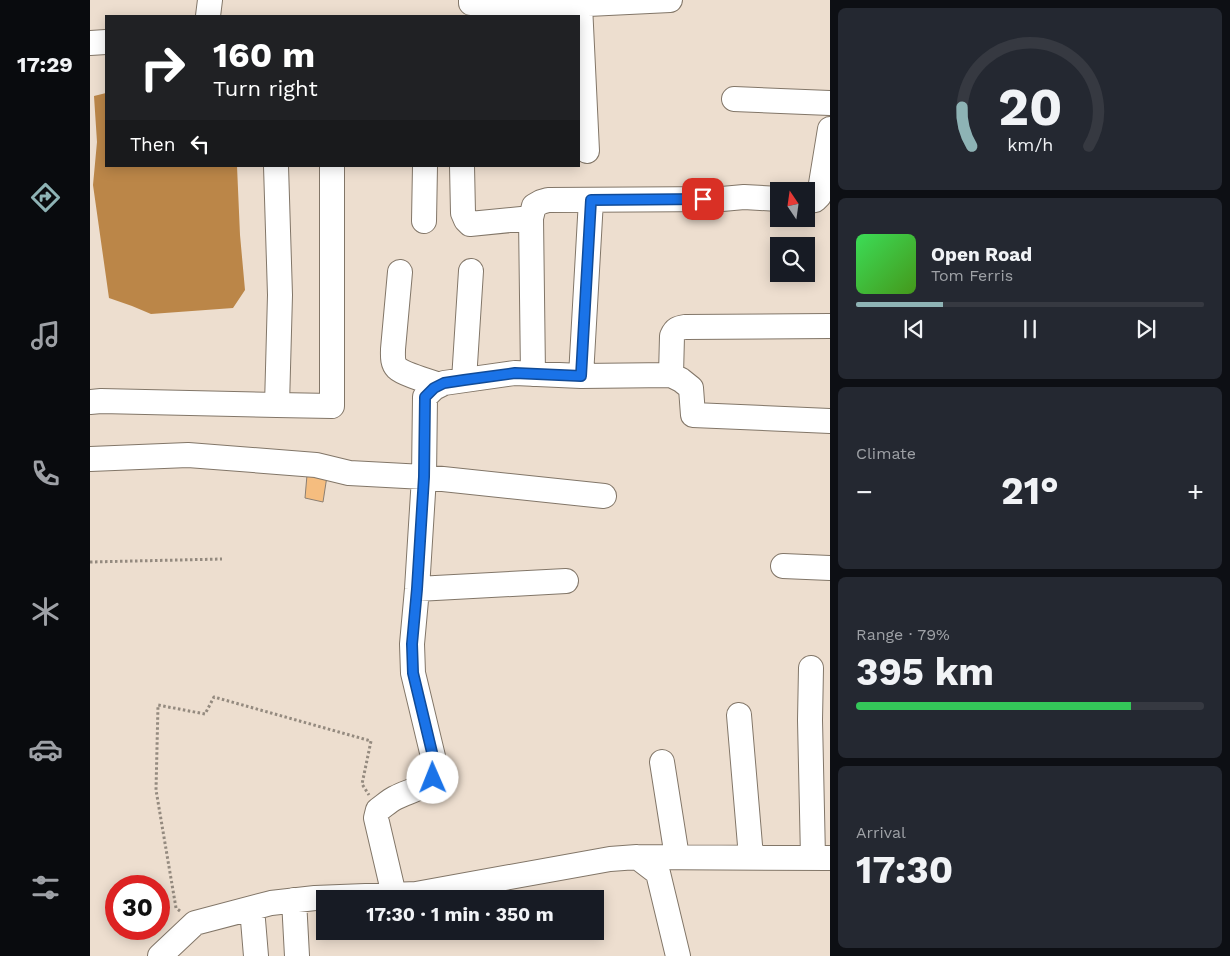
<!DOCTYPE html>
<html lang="en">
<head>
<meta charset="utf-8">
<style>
  body { margin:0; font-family:"Work Sans",sans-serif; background:#242831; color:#f1f3f6; height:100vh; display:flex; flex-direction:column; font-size:19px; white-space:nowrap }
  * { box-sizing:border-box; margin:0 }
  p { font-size:16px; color:#9ea1a6 }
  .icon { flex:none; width:28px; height:28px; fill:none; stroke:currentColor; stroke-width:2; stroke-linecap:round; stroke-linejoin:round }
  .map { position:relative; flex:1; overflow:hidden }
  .drawer { display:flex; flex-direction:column; gap:8px; padding:8px; background:#0d0f14; width:400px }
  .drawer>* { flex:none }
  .banner { position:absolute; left:15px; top:15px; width:475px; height:152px; border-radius:0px; box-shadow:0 2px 12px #0003; background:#202124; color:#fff; overflow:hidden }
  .needle { width:32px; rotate:347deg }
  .controls { position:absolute; left:680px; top:182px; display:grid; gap:10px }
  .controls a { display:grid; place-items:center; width:45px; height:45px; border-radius:0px; background:#171b24; box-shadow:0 2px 12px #0003; font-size:25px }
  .speed { position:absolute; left:15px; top:875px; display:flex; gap:10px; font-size:25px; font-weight:700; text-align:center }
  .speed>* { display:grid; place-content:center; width:65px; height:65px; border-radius:50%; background:#171b24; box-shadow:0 2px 12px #0003; line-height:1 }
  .speed .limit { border:8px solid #d22; background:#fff; color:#111 }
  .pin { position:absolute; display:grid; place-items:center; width:42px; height:42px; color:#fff; margin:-21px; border-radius:10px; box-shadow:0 2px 8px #0006 }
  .me { position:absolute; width:55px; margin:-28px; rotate:359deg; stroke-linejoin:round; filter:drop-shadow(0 0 4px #0008) }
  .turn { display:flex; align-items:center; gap:18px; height:105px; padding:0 25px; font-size:22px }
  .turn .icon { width:65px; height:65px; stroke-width:2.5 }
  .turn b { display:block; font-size:35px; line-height:42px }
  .then { display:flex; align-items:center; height:48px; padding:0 25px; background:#0003; gap:10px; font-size:19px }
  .big { font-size:38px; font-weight:700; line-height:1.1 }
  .drawer .widget { flex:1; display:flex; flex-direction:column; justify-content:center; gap:8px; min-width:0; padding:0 18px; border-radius:8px; background:#242831 }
  .drawer .dial { align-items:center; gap:0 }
  .dial svg { height:130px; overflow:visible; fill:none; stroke:#363941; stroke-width:7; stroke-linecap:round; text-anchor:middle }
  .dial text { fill:#f1f3f6; stroke:none }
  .song { display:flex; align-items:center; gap:15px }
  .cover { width:60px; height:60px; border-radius:8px; background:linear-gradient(135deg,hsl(130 70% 55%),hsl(100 70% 35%)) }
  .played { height:5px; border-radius:2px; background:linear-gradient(90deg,#8eb3b5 25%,#363941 25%) }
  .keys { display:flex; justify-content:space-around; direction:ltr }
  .heat { display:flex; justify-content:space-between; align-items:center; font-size:28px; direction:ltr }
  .charge { height:8px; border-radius:4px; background:linear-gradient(90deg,#34c759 79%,#363941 0) }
  .trip { position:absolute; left:226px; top:890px; width:288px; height:50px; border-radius:0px; background:#171b24; box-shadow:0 2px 12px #0003; font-weight:700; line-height:50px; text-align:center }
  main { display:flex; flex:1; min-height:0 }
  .tabs { display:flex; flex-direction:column; width:90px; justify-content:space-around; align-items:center; background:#090b0e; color:#9ea1a6 }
  .tabs .icon { width:35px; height:35px }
  .tabs .active { color:#8eb3b5 }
  .tabs b { font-size:22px; color:#f1f3f6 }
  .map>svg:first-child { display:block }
  .water { fill:#bb8648 }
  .building { fill:#f5bd7f; stroke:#8c7f72 }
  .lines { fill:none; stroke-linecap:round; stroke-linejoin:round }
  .minor-casing { stroke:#827668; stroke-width:26 }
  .path { stroke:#948a7f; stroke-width:3; stroke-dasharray:2.5 2.5; stroke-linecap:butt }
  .minor { stroke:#fff; stroke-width:24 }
  .route-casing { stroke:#114b97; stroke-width:12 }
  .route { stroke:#1a73e8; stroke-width:9 }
</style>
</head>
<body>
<main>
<nav class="tabs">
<b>17:29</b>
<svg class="icon active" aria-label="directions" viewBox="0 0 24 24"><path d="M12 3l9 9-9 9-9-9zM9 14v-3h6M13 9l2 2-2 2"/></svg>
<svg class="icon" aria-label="music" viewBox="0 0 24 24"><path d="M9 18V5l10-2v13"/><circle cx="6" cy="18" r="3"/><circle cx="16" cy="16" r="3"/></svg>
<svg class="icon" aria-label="phone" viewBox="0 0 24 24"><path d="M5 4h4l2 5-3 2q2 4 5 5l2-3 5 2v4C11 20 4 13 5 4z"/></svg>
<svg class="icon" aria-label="climate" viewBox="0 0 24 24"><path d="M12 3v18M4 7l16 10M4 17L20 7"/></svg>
<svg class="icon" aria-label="car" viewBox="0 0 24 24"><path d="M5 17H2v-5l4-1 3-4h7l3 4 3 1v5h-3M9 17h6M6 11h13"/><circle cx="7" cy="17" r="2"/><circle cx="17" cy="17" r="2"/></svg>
<svg class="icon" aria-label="filters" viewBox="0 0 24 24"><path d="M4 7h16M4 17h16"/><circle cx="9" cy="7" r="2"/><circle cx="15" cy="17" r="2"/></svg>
</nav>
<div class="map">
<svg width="740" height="956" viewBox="0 0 740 956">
  <rect width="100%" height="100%" fill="#eddecf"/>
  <path class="water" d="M16,93V166H147L150,235L155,290L143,308L61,314L42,306L19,298L3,185L7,142L4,96Z"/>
  <path class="building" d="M217,475L237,476L233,502L215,498Z"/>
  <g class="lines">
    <defs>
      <path id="minor" d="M381,0V3L477,5V0
        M477,5L580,0
        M490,5L497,151
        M118,16L120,0
        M0,43L16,42
        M644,99L740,103
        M372,166L373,213L376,220L380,224L441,218L444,206L451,202L458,200L632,199L654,197L689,199
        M716,201L725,200L729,196L740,129
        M441,218L443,374
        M334,221L335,166
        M310,272L303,349C303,355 302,363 307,368C313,374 341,382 350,385
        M581,375L582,336C585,329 588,328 595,327L740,326
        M491,376L501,200
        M374,380L381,271
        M0,402L11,401L187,405L190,295L186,166
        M187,405L242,406V166
        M0,459L98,455L226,465L259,473L334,477L335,397L344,388L354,383L425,373L491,376L581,375L591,380L601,388L603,415L740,421
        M693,566L740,568
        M327,589L476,581
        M721,668L720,720L723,857
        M649,715L661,857
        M572,762L587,857
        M547,857L740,858
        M304,895L286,818L288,810C294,806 299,801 305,798C322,789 339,789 346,769L323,673L322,644L327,589L334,477L514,496
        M204,900L207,956
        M162,908L166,956
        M70,956L105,923L181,903L225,898L326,894L520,859L547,857L568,873L588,956"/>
    </defs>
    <use href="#minor" class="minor-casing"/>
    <path class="path" d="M0,562L132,559
      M90,911L86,908L66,790L68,705L115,714L124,697L281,741L272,784L279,795"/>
    <use href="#minor" class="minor"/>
  </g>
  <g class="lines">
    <defs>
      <path id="route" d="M343,778L346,769L323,673L322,644L327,589L334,477L335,397L344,388L354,383L374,380L425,373L491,376L501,200L613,199"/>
    </defs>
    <use href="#route" class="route-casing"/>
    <use href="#route" class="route"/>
  </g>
</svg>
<div class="controls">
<a><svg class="needle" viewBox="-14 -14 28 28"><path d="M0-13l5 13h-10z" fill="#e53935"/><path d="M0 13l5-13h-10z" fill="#9ea1a6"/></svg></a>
<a><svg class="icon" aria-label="search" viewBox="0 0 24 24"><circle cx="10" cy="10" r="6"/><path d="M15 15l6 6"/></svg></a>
</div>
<div class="speed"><div class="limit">30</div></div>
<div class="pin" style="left:613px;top:199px;background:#d93025"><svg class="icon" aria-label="arrive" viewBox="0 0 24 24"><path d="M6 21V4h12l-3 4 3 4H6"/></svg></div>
<svg class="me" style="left:343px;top:778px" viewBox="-20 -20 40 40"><circle r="19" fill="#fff"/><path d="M0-13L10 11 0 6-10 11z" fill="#1a73e8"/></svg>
<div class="trip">17:30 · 1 min · 350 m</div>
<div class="banner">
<div class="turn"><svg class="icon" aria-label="right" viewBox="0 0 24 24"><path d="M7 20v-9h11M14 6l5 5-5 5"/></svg><div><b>160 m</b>Turn right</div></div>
<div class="then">Then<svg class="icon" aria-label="left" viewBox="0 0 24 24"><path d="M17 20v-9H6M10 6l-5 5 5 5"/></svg></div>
</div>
</div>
<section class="drawer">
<div class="widget dial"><svg viewBox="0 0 100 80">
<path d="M14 69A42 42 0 1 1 86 69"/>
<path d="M14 69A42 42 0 0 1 8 45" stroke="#8eb3b5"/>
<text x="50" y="56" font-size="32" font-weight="700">20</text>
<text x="50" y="72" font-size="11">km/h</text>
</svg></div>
<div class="widget">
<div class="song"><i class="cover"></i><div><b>Open Road</b><p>Tom Ferris</p></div></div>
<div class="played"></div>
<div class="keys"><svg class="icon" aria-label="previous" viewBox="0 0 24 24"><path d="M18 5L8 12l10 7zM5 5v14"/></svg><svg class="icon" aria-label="pause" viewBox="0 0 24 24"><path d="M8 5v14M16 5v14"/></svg><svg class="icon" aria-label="next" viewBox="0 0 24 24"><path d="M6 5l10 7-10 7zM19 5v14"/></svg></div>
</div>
<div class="widget"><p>Climate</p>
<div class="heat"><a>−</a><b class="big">21°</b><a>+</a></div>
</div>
<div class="widget"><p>Range · 79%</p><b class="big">395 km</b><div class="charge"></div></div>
<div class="widget"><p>Arrival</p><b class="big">17:30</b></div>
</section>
</main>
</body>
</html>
